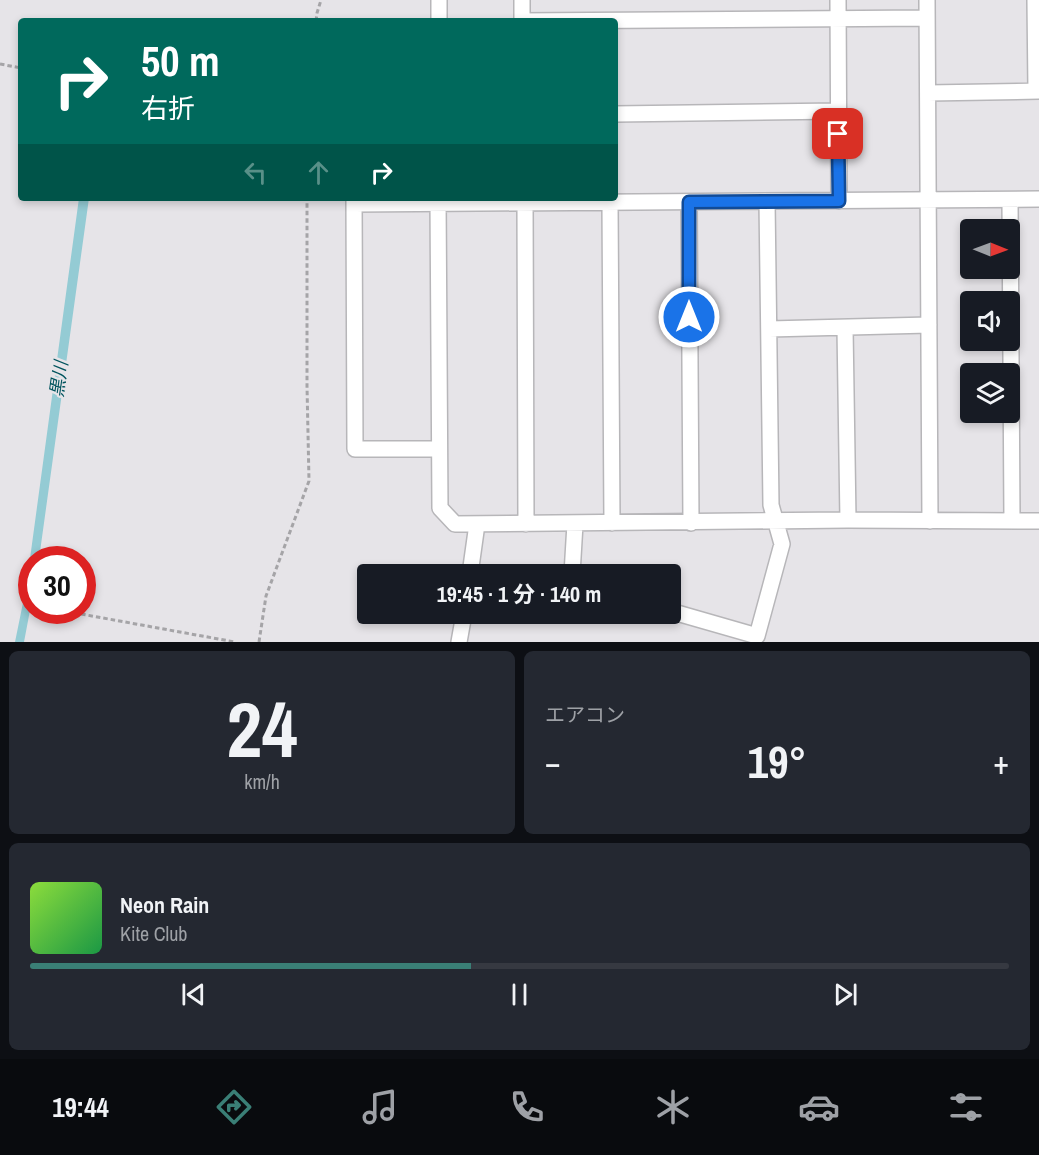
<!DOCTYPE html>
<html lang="ja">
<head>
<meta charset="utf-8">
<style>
  body { margin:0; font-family:"Archivo Narrow","Noto Sans JP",sans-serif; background:#242831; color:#f1f3f6; height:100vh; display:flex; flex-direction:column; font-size:22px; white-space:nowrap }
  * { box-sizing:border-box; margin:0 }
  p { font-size:20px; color:#9ea1a6 }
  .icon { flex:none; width:33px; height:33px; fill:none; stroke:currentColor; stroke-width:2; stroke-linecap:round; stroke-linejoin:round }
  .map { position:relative; height:642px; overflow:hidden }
  .panel { display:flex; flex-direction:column; gap:9px; padding:9px; background:#0d0f14; flex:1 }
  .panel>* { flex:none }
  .guide { position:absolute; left:18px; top:18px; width:600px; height:183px; border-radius:6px; box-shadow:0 3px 9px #0003; background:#00695c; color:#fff; overflow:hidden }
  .needle { width:39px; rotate:91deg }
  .controls { position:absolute; left:960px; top:219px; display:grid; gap:12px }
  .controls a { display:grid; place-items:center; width:60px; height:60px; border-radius:6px; background:#171b24; box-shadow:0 3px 9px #0003; font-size:30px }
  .speed { position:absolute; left:18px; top:546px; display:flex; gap:12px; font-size:30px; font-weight:700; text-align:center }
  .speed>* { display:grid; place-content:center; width:78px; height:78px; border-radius:50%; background:#171b24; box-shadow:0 3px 9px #0003; line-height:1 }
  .speed .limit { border:9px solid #d22; background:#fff; color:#111 }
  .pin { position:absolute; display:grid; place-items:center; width:51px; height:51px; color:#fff; margin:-26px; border-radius:12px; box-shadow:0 3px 9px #0006 }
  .me { position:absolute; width:66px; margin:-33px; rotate:0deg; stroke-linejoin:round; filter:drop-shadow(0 0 4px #0008) }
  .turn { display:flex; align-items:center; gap:21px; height:126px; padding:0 24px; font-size:27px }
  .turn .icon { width:78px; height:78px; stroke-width:2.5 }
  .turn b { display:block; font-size:42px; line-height:51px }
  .lanes { display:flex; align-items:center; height:57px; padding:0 24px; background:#0003; justify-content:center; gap:30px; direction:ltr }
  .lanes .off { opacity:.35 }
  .big { font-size:45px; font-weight:700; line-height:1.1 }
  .panel .widget { flex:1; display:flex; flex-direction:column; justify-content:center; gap:9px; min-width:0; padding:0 21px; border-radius:9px; background:#242831 }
  .panel .dial { align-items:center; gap:0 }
  .dial b { font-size:78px; line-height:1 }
  .song { display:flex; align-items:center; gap:18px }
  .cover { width:72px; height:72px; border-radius:9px; background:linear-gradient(135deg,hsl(90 70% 55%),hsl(140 70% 35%)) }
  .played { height:6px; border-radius:3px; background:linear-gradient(90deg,#3a7f76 45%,#363941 45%) }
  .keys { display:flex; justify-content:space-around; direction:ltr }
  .heat { display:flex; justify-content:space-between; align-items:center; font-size:33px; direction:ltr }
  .panel .tiles { flex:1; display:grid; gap:9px; grid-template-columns:1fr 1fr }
  .widget:last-child { grid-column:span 2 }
  .trip { position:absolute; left:357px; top:564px; width:324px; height:60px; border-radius:6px; background:#171b24; box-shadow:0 3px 9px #0003; font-weight:700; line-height:60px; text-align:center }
  .tabs { display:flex; height:96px; justify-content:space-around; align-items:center; background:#090b0e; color:#9ea1a6 }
  .tabs .icon { width:42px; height:42px }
  .tabs .active { color:#3a7f76 }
  .tabs b { font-size:27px; color:#f1f3f6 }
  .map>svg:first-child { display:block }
  .water { fill:#94cbd4 }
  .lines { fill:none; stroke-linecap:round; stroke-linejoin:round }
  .minor-casing { stroke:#b7b6b9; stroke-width:18 }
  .path { stroke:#a5a4a7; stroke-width:3; stroke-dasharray:4.5 3; stroke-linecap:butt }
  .minor { stroke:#fff; stroke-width:15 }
  .route-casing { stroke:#114b97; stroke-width:15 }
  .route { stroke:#1a73e8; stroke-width:10 }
  .labels { text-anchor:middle; stroke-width:4.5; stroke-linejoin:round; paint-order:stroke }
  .water-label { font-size:18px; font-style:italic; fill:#00545e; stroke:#e6e4e8 }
</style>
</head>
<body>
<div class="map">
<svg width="1039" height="642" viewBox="0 0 1039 642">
  <rect width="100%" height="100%" fill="#e6e4e8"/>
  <path class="water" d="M79,198H89L39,559L32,560L31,605L24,642H15L26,588Z"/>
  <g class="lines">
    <defs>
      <path id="minor" d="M522,0V21
        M838,0L839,201
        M927,0L930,521
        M1035,0L1036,91
        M439,21V0
        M522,21L927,18
        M928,93L1039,91
        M615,114L838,111
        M354,198L355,449H439
        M438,198L440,508L455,524L848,520L1039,521
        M525,198L526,524
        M1010,200L1012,521
        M689,202L691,523
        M610,203L612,523
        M354,204L1039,199
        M845,328L848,520
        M769,329L929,325
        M470,574L477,524
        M572,574L575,524
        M670,611L757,636L782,544L771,505L767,201
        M459,642L464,614"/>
    </defs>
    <use href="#minor" class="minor-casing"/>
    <path class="path" d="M316,21L317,13L321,0
      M0,64L21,68
      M59,610L235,642
      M259,642L266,596L309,481L307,386V198"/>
    <use href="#minor" class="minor"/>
  </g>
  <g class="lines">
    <defs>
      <path id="route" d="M689,317V202L839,201L838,134"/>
    </defs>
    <use href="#route" class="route-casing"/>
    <use href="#route" class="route"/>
  </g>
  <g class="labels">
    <g class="water-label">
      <text transform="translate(59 379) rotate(-82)" y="6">黒川</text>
    </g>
  </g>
</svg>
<div class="controls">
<a><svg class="needle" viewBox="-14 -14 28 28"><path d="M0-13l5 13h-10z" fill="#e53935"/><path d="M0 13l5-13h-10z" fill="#9ea1a6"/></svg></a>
<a><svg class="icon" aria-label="sound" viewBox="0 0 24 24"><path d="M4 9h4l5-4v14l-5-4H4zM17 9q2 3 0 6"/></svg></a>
<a><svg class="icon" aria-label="layers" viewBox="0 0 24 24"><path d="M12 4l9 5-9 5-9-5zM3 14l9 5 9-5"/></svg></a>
</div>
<div class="speed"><div class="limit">30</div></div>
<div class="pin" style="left:838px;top:134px;background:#d93025"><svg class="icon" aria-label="arrive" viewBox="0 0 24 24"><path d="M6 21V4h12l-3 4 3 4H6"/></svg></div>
<svg class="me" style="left:689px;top:317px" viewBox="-20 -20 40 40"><circle r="17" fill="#1a73e8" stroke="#fff" stroke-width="3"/><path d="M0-11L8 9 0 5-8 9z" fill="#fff"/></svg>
<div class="trip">19:45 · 1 分 · 140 m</div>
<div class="guide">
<div class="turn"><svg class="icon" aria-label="right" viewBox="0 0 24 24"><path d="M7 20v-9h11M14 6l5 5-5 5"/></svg><div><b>50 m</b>右折</div></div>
<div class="lanes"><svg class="icon off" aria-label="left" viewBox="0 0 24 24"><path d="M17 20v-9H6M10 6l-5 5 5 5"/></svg><svg class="icon off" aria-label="ahead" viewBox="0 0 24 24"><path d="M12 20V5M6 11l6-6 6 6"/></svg><svg class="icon" aria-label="right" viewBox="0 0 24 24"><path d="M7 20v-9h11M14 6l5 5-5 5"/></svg></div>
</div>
</div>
<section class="panel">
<div class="tiles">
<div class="widget dial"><b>24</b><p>km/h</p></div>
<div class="widget"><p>エアコン</p>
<div class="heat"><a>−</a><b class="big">19°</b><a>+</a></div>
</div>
<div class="widget">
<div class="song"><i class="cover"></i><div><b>Neon Rain</b><p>Kite Club</p></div></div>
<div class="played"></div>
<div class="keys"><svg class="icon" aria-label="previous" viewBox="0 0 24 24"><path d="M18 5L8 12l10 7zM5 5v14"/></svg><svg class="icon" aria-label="pause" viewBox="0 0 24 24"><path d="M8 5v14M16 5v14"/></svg><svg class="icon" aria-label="next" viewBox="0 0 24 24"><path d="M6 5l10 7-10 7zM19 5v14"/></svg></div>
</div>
</div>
</section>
<nav class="tabs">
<b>19:44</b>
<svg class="icon active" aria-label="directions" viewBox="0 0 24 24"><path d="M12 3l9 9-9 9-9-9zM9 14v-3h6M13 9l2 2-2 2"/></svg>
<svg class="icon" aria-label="music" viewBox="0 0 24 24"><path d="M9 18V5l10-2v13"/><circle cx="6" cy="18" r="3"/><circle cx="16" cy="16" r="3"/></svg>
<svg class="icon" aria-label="phone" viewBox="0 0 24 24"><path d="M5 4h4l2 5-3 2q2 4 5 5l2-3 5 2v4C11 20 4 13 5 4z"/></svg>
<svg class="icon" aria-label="climate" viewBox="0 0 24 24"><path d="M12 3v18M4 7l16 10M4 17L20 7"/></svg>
<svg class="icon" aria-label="car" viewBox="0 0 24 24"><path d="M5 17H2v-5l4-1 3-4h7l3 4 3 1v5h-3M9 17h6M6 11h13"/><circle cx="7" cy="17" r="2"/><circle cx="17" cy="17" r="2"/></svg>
<svg class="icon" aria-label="filters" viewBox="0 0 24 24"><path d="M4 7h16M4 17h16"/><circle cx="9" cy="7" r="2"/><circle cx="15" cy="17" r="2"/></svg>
</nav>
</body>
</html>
